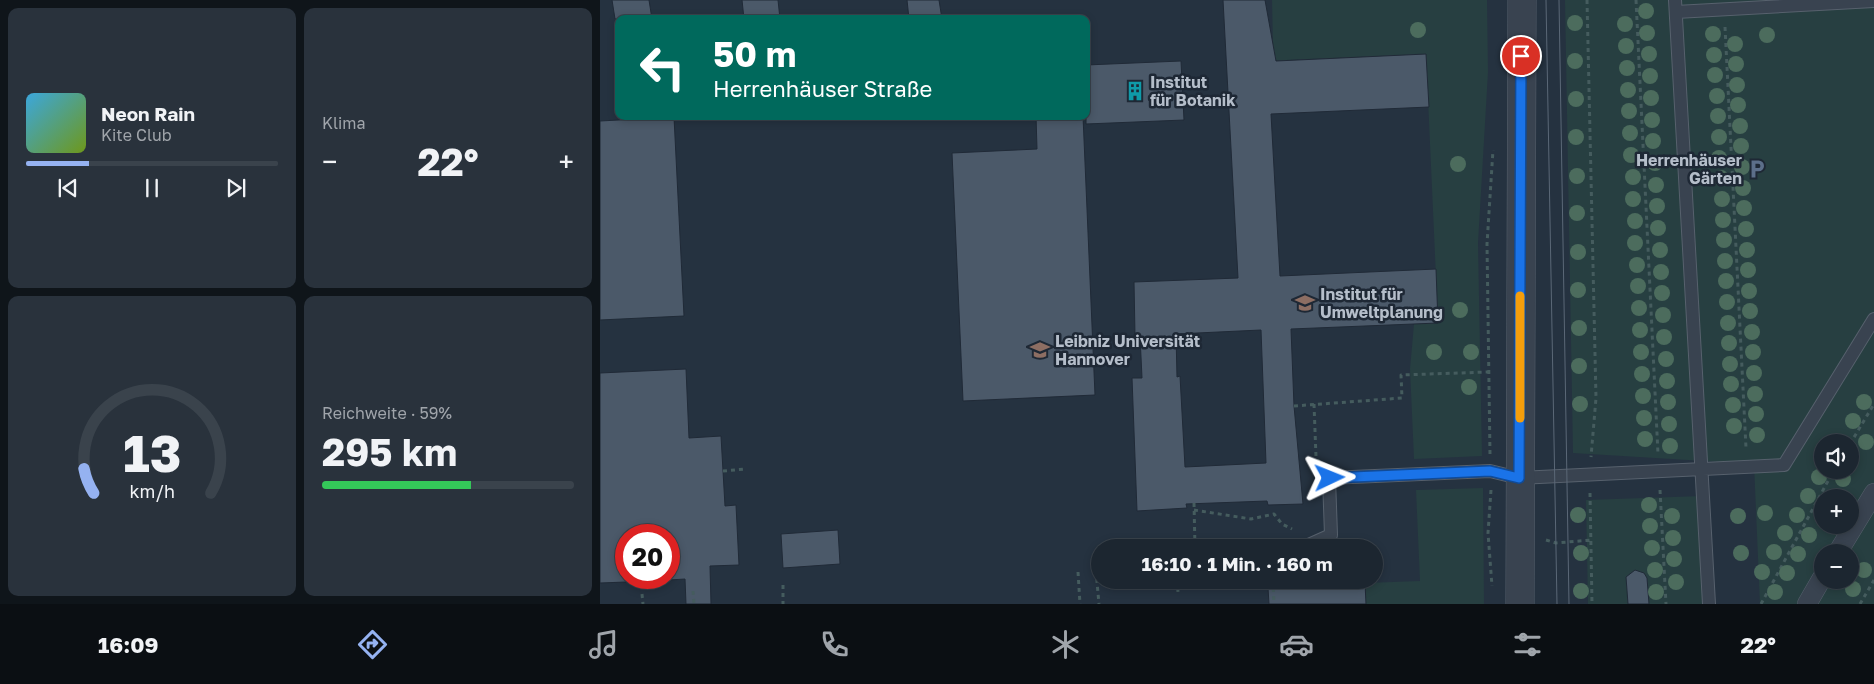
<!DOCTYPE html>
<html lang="de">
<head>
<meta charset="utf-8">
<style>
  body { margin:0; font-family:"Golos Text",sans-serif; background:#29323c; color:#f1f3f6; height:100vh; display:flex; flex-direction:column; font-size:19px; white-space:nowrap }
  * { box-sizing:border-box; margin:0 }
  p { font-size:16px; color:#a0a5ab }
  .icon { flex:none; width:28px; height:28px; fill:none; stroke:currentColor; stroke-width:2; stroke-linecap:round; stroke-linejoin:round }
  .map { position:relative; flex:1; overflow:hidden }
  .side { display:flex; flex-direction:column; gap:8px; padding:8px; background:#0f151a; width:600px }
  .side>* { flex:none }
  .hud { position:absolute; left:15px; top:15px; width:475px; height:105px; border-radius:10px; box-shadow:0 2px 8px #0003,0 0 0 1px #3a434c; background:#00695c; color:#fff; overflow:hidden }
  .tools { position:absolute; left:1214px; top:434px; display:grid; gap:10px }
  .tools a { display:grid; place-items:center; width:45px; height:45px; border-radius:50%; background:#1c2630; box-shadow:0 2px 8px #0003,0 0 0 1px #3a434c; font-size:25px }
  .speed { position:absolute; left:15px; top:524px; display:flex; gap:10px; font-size:25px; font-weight:700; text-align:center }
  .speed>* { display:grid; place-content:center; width:65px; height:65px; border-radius:50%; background:#1c2630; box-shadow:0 2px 8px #0003,0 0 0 1px #3a434c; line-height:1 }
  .speed .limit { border:8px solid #d22; background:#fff; color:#111 }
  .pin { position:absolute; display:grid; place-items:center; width:42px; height:42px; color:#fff; margin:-21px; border:2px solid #fff; border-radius:50%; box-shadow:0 1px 5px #0007 }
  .me { position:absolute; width:55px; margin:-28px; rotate:88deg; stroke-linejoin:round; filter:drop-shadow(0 0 4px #0008) }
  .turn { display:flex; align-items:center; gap:18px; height:105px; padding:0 15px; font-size:22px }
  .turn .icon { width:65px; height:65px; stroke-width:2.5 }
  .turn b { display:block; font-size:35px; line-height:42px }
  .big { font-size:38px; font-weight:700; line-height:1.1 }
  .side .tile { flex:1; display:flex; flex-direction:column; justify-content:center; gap:8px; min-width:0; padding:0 18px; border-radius:10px; background:#29323c }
  .side .dial { align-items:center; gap:0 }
  .dial svg { height:130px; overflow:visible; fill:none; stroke:#3a434c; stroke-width:7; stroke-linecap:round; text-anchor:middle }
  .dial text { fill:#f1f3f6; stroke:none }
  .song { display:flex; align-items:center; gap:15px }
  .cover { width:60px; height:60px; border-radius:8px; background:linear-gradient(135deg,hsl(200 70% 55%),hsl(80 70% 35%)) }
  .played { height:5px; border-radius:2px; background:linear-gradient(90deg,#95b2f1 25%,#3a434c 25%) }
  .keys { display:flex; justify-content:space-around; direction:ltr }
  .heat { display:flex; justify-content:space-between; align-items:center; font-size:28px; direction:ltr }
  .charge { height:8px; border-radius:4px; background:linear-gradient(90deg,#34c759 59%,#3a434c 0) }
  .side .tiles { flex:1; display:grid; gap:8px; grid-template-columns:repeat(2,1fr) }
  .trip { position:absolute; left:491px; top:539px; width:292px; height:50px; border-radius:25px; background:#1c2630; box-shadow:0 2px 8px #0003,0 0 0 1px #3a434c; font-weight:700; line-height:50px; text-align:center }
  .dock { display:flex; height:80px; justify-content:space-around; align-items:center; background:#0b0f13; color:#a0a5ab }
  .dock .icon { width:35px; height:35px }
  .dock .selected { color:#95b2f1 }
  .dock b { font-size:22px; color:#f1f3f6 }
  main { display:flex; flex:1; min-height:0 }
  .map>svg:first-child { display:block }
  .green { fill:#273f41; fill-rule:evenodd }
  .building { fill:#4b5969; stroke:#202a37; fill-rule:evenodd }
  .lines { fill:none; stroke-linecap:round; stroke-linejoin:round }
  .service-casing { stroke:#57616d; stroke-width:14 }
  .pedestrian-casing { stroke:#57616d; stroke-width:20 }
  .tertiary-casing { stroke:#57616d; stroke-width:29 }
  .path { stroke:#455c5e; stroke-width:3; stroke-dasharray:4 4; stroke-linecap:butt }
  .service { stroke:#394350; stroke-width:12 }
  .pedestrian { stroke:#394350; stroke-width:19 }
  .tertiary { stroke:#394350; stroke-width:28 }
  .tram { stroke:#5b6877; stroke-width:1 }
  .tree { fill:#4c6c5d }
  .route-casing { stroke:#114b97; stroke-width:12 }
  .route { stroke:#1a73e8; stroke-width:9 }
  .slow { stroke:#f59e0b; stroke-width:9 }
  .labels { text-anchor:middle; stroke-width:5; stroke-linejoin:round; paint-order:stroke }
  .poi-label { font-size:16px; font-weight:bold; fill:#b5beca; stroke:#1e2835; text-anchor:start }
</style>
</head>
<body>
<main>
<section class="side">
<div class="tiles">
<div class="tile">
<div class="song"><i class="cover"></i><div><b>Neon Rain</b><p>Kite Club</p></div></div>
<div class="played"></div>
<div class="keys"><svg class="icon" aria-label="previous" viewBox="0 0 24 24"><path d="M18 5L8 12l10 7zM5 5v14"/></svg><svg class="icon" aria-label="pause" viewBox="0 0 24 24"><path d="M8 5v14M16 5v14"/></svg><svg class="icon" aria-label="next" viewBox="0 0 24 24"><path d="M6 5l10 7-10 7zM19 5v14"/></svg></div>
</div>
<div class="tile"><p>Klima</p>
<div class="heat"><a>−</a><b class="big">22°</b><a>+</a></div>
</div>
<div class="tile dial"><svg viewBox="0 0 100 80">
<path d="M14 69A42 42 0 1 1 86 69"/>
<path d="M14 69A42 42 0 0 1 8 54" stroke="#95b2f1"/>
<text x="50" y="56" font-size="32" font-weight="700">13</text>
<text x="50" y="72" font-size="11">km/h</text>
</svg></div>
<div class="tile"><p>Reichweite · 59%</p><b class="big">295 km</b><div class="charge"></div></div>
</div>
</section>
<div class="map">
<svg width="1274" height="604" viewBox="0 0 1274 604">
  <rect width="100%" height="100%" fill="#253240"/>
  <path class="green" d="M672,0H887L888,72L878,243L882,456L814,459L810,369L814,324L838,322L826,54L667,61L673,45Z
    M965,0H1274V604H1160L1154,464L973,453ZM1222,442H1250V470H1222ZM1222,498H1250V525H1222ZM1222,552H1250V580H1222Z
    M883,488L884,604H766L765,583L820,581L816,490Z
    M1102,496L1109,604H988L986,500Z"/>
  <path class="building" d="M12,0H49L52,19H15Z
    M142,0H178L180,19H144Z
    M307,0H339L342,19H309Z
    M623,0H665L676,61L826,54L829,107L671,114L680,276L836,269L838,323L691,329L694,406L703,504L668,505L667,501L586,504L587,508L537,511L532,378H542L540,336H535L534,282L638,278ZM661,330L666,463L585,467L580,376L577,377L576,334Z
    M581,61L584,120L486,124V65Z
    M436,116H483L495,395L363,401L352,153L437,149Z
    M74,117L84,316L0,320V121Z
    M86,369L89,438L121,436L125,506L136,505L139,565L110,566L111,604H86L85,579L69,580V535H26V582L0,583V373Z
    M238,530L240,564L183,568L181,534Z
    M1035,570L1044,573L1047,578L1049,604H1028L1026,577Z
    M765,583L766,604H669L668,588Z"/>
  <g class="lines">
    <defs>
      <path id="service" d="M1075,0L1109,604
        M1076,12L1274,1
        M702,548L731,535L729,478L890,471L919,478L1184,465L1274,319"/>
      <path id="pedestrian" d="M1238,552L1274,493
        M1207,604L1222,578"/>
      <path id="tertiary" d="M920,604L922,0"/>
    </defs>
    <use href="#service" class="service-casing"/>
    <use href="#pedestrian" class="pedestrian-casing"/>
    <use href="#tertiary" class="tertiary-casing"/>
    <path class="path" d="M987,0L996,398L991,457
      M1036,0L1058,454
      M1125,27L1146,448
      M714,404L716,457L720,463
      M694,406L802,398L801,375L888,372
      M1250,444L1274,404
      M890,454L887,244L893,150
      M123,471L146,469
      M891,490L888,533L892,586
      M1060,490L1066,604
      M990,493L992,604
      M594,503L595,548
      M594,510L651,519L674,514L682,524L692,529
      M946,540L956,543L991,540
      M496,571L499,604
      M478,572L480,604
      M577,580L578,592
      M673,580L674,604
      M183,585V604
      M93,591L94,604
      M42,594L43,604
      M1161,604L1234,470
      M1260,604L1274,580"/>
    <use href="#service" class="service"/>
    <use href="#pedestrian" class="pedestrian"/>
    <use href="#tertiary" class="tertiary"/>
    <path class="tram" d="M946,0L957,604
      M959,0L969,604"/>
  </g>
  <g class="tree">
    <circle cx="1046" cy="11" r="8"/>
    <circle cx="975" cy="23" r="8"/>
    <circle cx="1025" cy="24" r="8"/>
    <circle cx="818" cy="30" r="8"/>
    <circle cx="1047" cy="33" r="8"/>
    <circle cx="1113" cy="34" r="8"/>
    <circle cx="1167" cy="35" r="8"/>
    <circle cx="1135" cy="44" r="8"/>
    <circle cx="1026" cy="46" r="8"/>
    <circle cx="1049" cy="54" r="8"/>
    <circle cx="1114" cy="55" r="8"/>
    <circle cx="975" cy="61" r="8"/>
    <circle cx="1136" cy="64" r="8"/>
    <circle cx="1027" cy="68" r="8"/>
    <circle cx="1115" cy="75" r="8"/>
    <circle cx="1050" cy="76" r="8"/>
    <circle cx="1137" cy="85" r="8"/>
    <circle cx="1028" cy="90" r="8"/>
    <circle cx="1117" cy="96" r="8"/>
    <circle cx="1051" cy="98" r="8"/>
    <circle cx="976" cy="99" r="8"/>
    <circle cx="1138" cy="105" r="8"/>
    <circle cx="1029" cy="111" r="8"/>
    <circle cx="1118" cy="116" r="8"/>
    <circle cx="1052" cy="120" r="8"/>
    <circle cx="1140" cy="126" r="8"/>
    <circle cx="1030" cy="133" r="8"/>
    <circle cx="976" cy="137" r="8"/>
    <circle cx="1119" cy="137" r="8"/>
    <circle cx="1053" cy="141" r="8"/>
    <circle cx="1141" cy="146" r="8"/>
    <circle cx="1031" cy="155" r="8"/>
    <circle cx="1119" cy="158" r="8"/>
    <circle cx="1055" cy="163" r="8"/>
    <circle cx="858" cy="164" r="8"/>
    <circle cx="1142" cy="167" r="8"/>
    <circle cx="977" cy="176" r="8"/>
    <circle cx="1033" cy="177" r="8"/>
    <circle cx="1121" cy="178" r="8"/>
    <circle cx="1056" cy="185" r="8"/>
    <circle cx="1143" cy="188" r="8"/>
    <circle cx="1033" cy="199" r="8"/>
    <circle cx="1122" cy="199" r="8"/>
    <circle cx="1057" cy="206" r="8"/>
    <circle cx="1144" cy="208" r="8"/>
    <circle cx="977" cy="213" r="8"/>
    <circle cx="1123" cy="220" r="8"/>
    <circle cx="1035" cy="221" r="8"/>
    <circle cx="1058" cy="228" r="8"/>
    <circle cx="1146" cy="229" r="8"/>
    <circle cx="1124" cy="240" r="8"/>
    <circle cx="1035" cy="243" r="8"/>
    <circle cx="1060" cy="250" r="8"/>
    <circle cx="1147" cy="250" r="8"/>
    <circle cx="978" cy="252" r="8"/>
    <circle cx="1125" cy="261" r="8"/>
    <circle cx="1037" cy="265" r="8"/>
    <circle cx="1148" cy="270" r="8"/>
    <circle cx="1061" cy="272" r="8"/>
    <circle cx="1126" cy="281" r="8"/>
    <circle cx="1038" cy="286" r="8"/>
    <circle cx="978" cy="290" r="8"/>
    <circle cx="1149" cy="291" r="8"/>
    <circle cx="1062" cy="293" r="8"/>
    <circle cx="1127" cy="302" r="8"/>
    <circle cx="1039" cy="308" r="8"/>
    <circle cx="860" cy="310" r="8"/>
    <circle cx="1150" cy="311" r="8"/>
    <circle cx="1063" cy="315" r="8"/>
    <circle cx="1128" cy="323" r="8"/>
    <circle cx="979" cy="328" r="8"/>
    <circle cx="1040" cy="330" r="8"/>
    <circle cx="1152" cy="332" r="8"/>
    <circle cx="1064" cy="337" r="8"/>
    <circle cx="1129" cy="343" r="8"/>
    <circle cx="834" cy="352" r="8"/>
    <circle cx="871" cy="352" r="8"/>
    <circle cx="1041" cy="352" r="8"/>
    <circle cx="1153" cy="352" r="8"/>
    <circle cx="1066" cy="359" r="8"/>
    <circle cx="1130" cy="364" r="8"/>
    <circle cx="979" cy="366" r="8"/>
    <circle cx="1154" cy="373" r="8"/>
    <circle cx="1042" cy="374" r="8"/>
    <circle cx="1067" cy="381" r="8"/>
    <circle cx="1131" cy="384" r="8"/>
    <circle cx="869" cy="387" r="8"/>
    <circle cx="1155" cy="394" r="8"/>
    <circle cx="1043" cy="396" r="8"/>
    <circle cx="1068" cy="402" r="8"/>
    <circle cx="1264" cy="402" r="8"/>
    <circle cx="980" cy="404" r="8"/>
    <circle cx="1133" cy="405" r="8"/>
    <circle cx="1156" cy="414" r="8"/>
    <circle cx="1044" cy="418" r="8"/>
    <circle cx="1253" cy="421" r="8"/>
    <circle cx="1069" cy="424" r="8"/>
    <circle cx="1134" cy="426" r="8"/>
    <circle cx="1157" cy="435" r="8"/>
    <circle cx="1045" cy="439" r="8"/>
    <circle cx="1266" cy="442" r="8"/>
    <circle cx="1070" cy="446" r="8"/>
    <circle cx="1219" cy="477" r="8"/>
    <circle cx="1243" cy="479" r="8"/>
    <circle cx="1208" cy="496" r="8"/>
    <circle cx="1049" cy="505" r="8"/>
    <circle cx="1165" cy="513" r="8"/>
    <circle cx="978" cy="515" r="8"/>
    <circle cx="1197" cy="515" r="8"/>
    <circle cx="1072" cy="516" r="8"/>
    <circle cx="1138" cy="516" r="8"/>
    <circle cx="1050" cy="526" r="8"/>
    <circle cx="1185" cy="533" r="8"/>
    <circle cx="1209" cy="535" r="8"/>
    <circle cx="1073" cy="538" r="8"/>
    <circle cx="1052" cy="548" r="8"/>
    <circle cx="1174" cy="552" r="8"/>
    <circle cx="981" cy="553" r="8"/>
    <circle cx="1141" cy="553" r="8"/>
    <circle cx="1198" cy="554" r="8"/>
    <circle cx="1074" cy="559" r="8"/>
    <circle cx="1055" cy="570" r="8"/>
    <circle cx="1264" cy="570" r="8"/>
    <circle cx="1162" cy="572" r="8"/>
    <circle cx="1187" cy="573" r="8"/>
    <circle cx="1076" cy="582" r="8"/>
    <circle cx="1253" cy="589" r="8"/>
    <circle cx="981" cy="591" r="8"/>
    <circle cx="1056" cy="592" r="8"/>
    <circle cx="1175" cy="592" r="8"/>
  </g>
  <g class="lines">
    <defs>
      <path id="route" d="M730,478L890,471L919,478L921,56"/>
    </defs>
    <use href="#route" class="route-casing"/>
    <use href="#route" class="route"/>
    <path class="slow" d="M920,418V296"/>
  </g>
  <defs>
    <symbol id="building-bare" viewBox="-9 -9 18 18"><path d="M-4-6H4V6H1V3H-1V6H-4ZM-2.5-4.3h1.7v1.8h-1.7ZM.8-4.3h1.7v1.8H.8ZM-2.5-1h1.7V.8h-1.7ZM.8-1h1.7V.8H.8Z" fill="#0f9aa8" stroke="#1e2835" stroke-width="2.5" paint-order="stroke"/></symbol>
    <symbol id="parking-bare" viewBox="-9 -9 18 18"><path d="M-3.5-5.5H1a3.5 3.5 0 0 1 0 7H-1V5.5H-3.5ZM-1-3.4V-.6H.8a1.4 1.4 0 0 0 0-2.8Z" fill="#5c6f8a" stroke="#1e2835" stroke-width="2.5" paint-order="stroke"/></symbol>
    <symbol id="university-bare" viewBox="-9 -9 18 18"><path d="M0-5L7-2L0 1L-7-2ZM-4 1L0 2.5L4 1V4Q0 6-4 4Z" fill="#8d6e63" stroke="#1e2835" stroke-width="2.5" paint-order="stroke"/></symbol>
  </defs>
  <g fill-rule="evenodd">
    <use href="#building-bare" x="521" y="77" width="28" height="28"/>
    <use href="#parking-bare" x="1143" y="155" width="28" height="28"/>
    <use href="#university-bare" x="691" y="289" width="28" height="28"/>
    <use href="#university-bare" x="426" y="336" width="28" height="28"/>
  </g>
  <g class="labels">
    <g class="poi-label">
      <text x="550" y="88">Institut<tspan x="550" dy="18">für Botanik</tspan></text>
      <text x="1142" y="166" text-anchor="end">Herrenhäuser<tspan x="1142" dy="18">Gärten</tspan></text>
      <text x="720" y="300">Institut für<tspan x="720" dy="18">Umweltplanung</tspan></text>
      <text x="455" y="347">Leibniz Universität<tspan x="455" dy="18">Hannover</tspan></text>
    </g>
  </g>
</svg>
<div class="tools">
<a><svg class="icon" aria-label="sound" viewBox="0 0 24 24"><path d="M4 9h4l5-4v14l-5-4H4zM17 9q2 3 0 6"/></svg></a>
<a>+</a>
<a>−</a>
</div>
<div class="speed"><div class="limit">20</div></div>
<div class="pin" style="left:921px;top:56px;background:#d93025"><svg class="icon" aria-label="arrive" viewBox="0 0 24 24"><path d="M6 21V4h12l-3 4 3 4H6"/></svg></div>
<svg class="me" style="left:730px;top:478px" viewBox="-20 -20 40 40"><path d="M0-17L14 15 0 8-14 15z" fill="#1a73e8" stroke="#fff" stroke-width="4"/></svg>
<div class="trip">16:10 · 1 Min. · 160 m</div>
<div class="hud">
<div class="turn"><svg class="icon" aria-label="left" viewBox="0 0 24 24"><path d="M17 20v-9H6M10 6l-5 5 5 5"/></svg><div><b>50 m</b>Herrenhäuser Straße</div></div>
</div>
</div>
</main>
<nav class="dock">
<b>16:09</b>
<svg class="icon selected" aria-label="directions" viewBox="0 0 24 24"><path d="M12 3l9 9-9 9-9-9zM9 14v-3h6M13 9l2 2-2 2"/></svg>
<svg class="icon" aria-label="music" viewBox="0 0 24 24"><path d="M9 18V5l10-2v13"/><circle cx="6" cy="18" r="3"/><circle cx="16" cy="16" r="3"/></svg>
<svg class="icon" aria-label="phone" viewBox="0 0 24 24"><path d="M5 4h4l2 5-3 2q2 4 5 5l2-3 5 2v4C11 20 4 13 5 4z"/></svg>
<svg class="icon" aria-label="climate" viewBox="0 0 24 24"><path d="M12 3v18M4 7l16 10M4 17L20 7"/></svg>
<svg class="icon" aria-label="car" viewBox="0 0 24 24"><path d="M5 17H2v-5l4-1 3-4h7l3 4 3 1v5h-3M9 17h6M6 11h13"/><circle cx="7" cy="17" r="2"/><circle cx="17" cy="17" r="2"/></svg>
<svg class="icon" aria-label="filters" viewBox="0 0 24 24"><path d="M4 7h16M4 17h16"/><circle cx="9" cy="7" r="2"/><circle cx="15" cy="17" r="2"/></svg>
<b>22°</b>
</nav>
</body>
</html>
